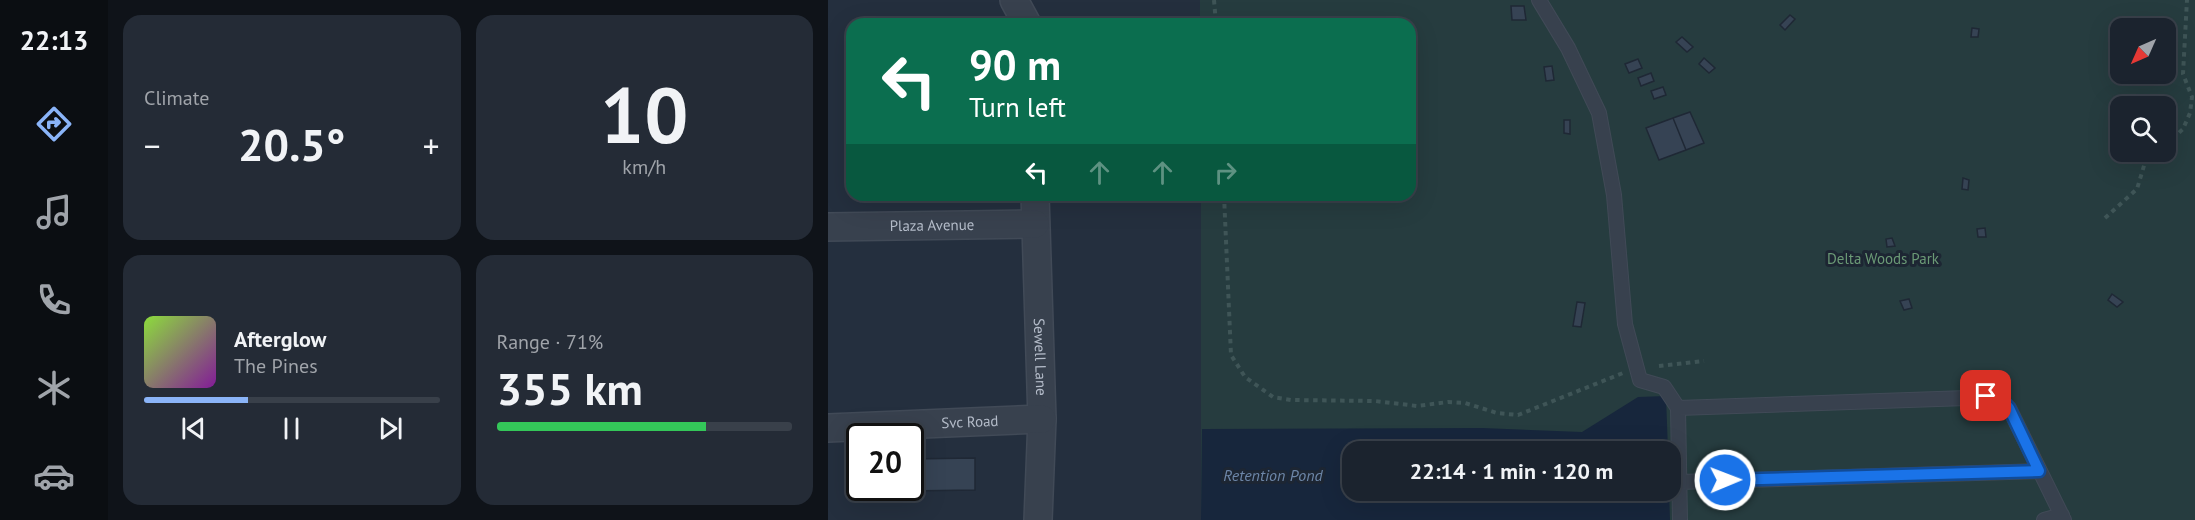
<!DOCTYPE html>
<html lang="en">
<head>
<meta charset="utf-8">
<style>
  body { margin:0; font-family:"PT Sans",sans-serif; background:#242b36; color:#f1f3f6; height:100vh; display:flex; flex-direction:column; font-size:22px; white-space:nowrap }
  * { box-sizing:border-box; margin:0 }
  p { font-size:20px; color:#a0a4aa }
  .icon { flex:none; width:33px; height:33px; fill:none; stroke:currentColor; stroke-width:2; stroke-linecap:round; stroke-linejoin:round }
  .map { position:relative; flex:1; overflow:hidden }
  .side { display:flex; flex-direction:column; gap:15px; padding:15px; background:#0f1319; width:720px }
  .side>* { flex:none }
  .guide { position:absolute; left:18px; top:18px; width:570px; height:183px; border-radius:18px; box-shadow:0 6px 24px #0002,0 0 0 2px #39404a; background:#0b6e4f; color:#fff; overflow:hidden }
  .needle { width:39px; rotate:225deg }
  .buttons { position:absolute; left:1282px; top:18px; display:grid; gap:12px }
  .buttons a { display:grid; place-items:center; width:66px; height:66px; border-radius:12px; background:#1b232e; box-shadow:0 6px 24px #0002,0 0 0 2px #39404a; font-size:30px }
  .speed { position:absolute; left:18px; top:423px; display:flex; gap:12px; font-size:30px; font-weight:700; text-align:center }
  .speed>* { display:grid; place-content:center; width:78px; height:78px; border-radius:50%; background:#1b232e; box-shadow:0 6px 24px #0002,0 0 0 2px #39404a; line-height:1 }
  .speed .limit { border:3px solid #111; border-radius:9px; background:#fff; color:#111 }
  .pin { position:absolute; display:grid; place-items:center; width:51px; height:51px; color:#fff; margin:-26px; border-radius:12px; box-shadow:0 3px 9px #0006 }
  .me { position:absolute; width:66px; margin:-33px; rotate:89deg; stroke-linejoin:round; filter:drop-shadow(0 0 4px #0008) }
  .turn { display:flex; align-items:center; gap:21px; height:126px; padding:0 24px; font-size:27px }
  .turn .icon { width:78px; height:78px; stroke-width:2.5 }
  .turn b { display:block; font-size:42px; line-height:51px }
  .lanes { display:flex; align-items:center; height:57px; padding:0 24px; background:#0003; justify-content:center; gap:30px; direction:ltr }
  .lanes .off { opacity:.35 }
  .big { font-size:45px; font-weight:600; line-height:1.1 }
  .side .card { flex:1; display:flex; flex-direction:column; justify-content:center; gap:9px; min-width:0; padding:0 21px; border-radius:18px; background:#242b36 }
  .side .dial { align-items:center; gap:0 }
  .dial b { font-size:78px; line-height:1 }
  .song { display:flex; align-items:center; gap:18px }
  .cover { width:72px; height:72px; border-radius:9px; background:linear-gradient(135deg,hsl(90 70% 55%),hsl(290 70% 35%)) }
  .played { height:6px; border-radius:3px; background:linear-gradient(90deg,#8ab4f8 35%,#39404a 35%) }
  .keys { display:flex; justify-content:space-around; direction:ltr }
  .heat { display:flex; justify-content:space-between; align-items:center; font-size:33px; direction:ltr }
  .charge { height:9px; border-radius:4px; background:linear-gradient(90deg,#34c759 71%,#39404a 0) }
  .side .tiles { flex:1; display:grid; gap:15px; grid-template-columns:repeat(2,1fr) }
  .trip { position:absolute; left:514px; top:441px; width:339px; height:60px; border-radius:18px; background:#1b232e; box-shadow:0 6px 24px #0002,0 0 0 2px #39404a; font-weight:600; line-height:60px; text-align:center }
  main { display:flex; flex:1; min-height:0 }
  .menu { display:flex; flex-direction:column; width:108px; justify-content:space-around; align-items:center; background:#0b0e12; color:#a0a4aa }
  .menu .icon { width:42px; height:42px }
  .menu .selected { color:#8ab4f8 }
  .menu b { font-size:27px; color:#f1f3f6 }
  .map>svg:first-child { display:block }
  .green { fill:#263c3f; fill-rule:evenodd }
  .water { fill:#17263c }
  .building { fill:#364354; stroke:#1f2835; stroke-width:1.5 }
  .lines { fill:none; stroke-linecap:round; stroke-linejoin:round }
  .lane-casing { stroke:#414a57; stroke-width:16 }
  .street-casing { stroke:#414a57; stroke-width:30 }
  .path { stroke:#3f5557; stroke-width:4; stroke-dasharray:4.5 4.5; stroke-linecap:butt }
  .lane { stroke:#38414e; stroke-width:14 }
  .street { stroke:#38414e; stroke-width:27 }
  .route-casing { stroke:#114b97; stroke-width:15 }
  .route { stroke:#1a73e8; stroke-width:10 }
  .labels { text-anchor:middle; stroke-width:6; stroke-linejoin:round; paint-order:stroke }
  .street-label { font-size:15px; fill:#b4bcc9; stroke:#1d2633 }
  .park-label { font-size:15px; fill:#6b9a76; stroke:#1d2633 }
  .water-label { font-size:16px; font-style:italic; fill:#6d86a8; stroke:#1d2633 }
</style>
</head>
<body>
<main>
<nav class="menu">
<b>22:13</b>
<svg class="icon selected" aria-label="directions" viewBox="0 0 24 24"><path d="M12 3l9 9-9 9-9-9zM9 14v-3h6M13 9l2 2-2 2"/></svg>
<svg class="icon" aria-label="music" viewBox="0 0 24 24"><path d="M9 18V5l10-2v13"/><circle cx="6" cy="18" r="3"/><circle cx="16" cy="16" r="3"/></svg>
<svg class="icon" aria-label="phone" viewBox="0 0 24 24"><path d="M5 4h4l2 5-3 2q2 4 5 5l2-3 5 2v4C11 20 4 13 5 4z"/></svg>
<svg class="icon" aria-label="climate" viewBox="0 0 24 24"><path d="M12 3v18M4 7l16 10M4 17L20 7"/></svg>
<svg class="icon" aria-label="car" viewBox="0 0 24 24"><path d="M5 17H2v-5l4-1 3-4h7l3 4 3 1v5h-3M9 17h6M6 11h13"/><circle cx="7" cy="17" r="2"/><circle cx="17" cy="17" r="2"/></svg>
</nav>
<section class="side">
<div class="tiles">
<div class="card"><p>Climate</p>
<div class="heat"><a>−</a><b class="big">20.5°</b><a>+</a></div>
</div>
<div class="card dial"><b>10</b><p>km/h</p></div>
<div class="card">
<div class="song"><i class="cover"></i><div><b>Afterglow</b><p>The Pines</p></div></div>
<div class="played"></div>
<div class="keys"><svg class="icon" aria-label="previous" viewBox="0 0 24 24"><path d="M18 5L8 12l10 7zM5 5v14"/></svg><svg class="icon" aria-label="pause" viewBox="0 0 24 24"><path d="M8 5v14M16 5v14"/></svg><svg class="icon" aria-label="next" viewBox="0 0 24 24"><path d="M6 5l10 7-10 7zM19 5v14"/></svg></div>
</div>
<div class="card"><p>Range · 71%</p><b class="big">355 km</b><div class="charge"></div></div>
</div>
</section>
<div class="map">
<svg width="1367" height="520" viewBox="0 0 1367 520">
  <rect width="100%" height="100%" fill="#242f3e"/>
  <path class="green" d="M372,0H1367V520H373V195H582V24H372ZM1293,28H1338V74H1293ZM1293,106H1338V152H1293ZM525,452H843V490H525Z"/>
  <path class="water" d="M838,396L840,451L525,452V490L841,491L842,520H373L374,429L654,428L754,432L810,397Z"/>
  <path class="building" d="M683,6H696L698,20H684Z
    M962,15L967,19L957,30L952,25Z
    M1144,28L1151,29L1150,37H1143Z
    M854,37L865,47L859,52L848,42Z
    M876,58L887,68L881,73L871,64Z
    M810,59L814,68L801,73L797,64Z
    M724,66L726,80L718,81L716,67Z
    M823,73L826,81L813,86L810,78Z
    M835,87L838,95L826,99L823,91Z
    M862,112L876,143L858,150L845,118Z
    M845,118L858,150L831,160L818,128Z
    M736,120H742V134L736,133Z
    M1135,178L1141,180L1140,190L1134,189Z
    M1157,228L1158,237H1150L1149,229Z
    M1064,238L1067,246L1059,247L1058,239Z
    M1284,294L1295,302L1289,307L1280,300Z
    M1081,299L1084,308L1076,310L1072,301Z
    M749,302L757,303L753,327L745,326Z
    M147,458V490L80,491L82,459Z"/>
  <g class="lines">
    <defs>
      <path id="lane" d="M711,0L740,48L771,113L786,195L797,324L812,380L836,387L850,408L852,520
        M850,408L1168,397L1181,408L1236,520
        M851,482L1211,471
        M1216,520L1234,515"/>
      <g id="street">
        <path d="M186,0L199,24"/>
        <path id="s1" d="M207,195L214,419L210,520"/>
        <path id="s2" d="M0,227L207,224"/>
        <path id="s3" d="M0,428L214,419"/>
      </g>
    </defs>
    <use href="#lane" class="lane-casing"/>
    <use href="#street" class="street-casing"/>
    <path class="path" d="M386,0L388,24
      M1338,145L1355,129L1362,113L1364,97L1355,74L1359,0
      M396,195L403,355L417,377L445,397L463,400L547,401L589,406L620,402L637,403L669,413L690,415L795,373
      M1277,218L1309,189L1318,159L1329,152
      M831,366L876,361"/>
    <use href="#lane" class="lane"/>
    <use href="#street" class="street"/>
  </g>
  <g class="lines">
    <defs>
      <path id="route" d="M897,480L1211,471L1181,408L1175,401L1158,396"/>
    </defs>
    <use href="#route" class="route-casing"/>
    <use href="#route" class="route"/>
  </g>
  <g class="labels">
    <g class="street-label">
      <text dy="5" stroke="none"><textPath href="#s2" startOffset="104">Plaza Avenue</textPath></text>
      <text dy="5" stroke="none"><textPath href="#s1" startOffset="162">Sewell Lane</textPath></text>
      <text dy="5" stroke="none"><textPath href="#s3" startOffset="142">Svc Road</textPath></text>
    </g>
    <g class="park-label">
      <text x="1055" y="264">Delta Woods Park</text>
    </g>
    <g class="water-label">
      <text x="445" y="481">Retention Pond</text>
    </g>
  </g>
</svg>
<div class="buttons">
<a><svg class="needle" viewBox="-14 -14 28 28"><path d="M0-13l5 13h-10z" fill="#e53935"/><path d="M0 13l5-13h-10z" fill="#a0a4aa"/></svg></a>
<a><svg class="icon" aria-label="search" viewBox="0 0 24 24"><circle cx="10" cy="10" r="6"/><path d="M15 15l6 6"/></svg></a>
</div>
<div class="speed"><div class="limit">20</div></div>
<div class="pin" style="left:1158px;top:396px;background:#d93025"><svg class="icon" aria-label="arrive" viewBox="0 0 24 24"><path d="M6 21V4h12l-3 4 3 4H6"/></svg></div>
<svg class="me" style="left:897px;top:480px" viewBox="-20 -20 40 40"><circle r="17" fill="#1a73e8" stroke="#fff" stroke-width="3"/><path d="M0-11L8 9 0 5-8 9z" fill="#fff"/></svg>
<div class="trip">22:14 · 1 min · 120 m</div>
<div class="guide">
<div class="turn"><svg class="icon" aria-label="left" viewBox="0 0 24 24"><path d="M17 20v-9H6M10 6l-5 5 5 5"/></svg><div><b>90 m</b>Turn left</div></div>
<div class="lanes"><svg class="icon" aria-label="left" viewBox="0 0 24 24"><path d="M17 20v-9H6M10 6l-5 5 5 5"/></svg><svg class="icon off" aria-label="ahead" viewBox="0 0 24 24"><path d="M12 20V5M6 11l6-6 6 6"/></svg><svg class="icon off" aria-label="ahead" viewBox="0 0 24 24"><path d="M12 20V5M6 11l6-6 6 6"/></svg><svg class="icon off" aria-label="right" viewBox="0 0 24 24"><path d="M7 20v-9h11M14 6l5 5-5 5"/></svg></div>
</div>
</div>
</main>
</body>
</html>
